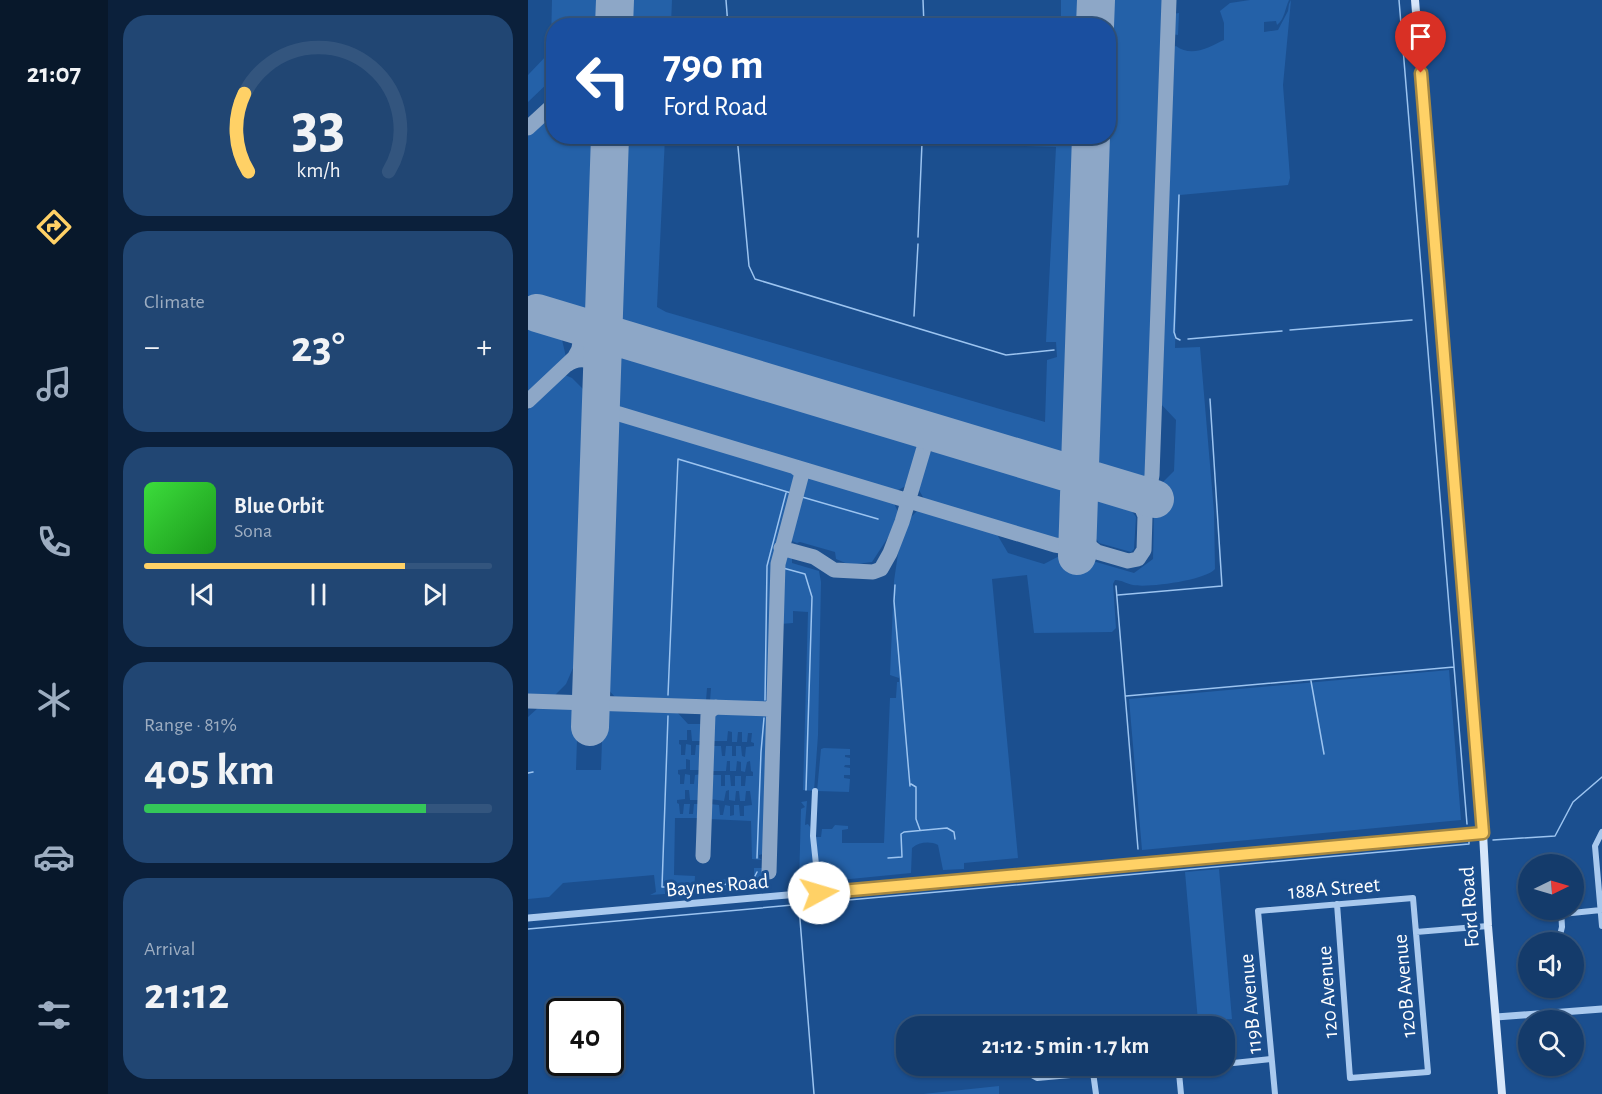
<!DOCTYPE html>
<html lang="en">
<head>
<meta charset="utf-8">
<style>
  body { margin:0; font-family:"Alegreya Sans",sans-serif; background:#214673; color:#f1f3f6; height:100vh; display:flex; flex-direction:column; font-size:22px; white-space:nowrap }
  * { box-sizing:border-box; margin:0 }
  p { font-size:20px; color:#9dadc1 }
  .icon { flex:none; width:33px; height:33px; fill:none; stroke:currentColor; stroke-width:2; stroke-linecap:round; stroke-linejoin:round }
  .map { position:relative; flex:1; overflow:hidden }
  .sheet { display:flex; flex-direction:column; gap:15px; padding:15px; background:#0b203b; width:420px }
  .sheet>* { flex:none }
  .hud { position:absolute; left:18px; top:18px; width:570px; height:126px; border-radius:24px; box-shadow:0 2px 4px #0004,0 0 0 2px #33557e; background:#1a4fa0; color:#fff; overflow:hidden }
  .needle { width:39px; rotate:85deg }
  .tools { position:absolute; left:990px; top:854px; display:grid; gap:12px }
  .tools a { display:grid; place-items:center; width:66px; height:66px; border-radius:50%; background:#143b6b; box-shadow:0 2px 4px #0004,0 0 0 2px #33557e; font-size:30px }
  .speed { position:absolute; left:18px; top:998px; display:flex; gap:12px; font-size:30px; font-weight:700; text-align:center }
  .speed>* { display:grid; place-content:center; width:78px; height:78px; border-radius:50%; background:#143b6b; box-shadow:0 2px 4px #0004,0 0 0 2px #33557e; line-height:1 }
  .speed .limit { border:3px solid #111; border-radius:9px; background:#fff; color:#111 }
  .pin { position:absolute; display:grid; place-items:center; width:51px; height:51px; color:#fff; margin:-62px -26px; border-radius:50% 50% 50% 0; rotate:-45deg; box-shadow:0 0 6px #0007 }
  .pin .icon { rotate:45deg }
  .me { position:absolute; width:66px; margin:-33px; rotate:84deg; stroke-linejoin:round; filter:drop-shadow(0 0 4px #0008) }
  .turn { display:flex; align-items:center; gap:21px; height:126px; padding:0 18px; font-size:27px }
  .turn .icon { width:78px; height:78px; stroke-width:2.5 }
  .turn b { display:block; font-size:42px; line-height:51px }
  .big { font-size:45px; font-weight:600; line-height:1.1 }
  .sheet .tile { flex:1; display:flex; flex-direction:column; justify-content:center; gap:9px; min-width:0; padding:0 21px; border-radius:24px; background:#214673 }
  .sheet .dial { align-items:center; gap:0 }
  .dial svg { height:156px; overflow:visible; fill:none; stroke:#33557e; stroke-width:7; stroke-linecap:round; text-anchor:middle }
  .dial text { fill:#f1f3f6; stroke:none }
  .song { display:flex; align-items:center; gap:18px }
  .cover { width:72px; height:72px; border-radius:9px; background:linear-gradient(135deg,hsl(120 70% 55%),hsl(120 70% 35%)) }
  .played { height:6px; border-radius:3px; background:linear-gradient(90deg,#ffd166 75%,#33557e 75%) }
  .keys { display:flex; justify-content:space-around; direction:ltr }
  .heat { display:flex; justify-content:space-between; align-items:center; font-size:33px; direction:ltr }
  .charge { height:9px; border-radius:4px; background:linear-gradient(90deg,#34c759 81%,#33557e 0) }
  .trip { position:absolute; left:368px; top:1016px; width:339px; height:60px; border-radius:24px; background:#143b6b; box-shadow:0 2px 4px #0004,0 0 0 2px #33557e; font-weight:600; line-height:60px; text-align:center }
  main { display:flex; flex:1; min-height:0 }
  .menu { display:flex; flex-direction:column; width:108px; justify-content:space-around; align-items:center; background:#08182b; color:#9dadc1 }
  .menu .icon { width:42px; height:42px }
  .menu .current { color:#ffd166 }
  .menu b { font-size:27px; color:#f1f3f6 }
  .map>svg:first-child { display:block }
  .green { fill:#2461a8 }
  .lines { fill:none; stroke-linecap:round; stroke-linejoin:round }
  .stream { stroke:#9cc4f0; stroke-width:1.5 }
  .taxiway { stroke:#8da7c7; stroke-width:15 }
  .runway { stroke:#8da7c7; stroke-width:38 }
  .minor { stroke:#a9c9ee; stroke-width:6 }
  .tertiary { stroke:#a9c9ee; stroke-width:7 }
  .secondary { stroke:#d6e6fa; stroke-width:8 }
  .route-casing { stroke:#a68842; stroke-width:15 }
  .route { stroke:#ffd166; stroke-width:10 }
  .labels { text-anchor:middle; stroke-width:6; stroke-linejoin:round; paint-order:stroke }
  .street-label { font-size:21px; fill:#fff; stroke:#1b4f8f }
</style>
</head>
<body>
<main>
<nav class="menu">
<b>21:07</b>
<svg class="icon current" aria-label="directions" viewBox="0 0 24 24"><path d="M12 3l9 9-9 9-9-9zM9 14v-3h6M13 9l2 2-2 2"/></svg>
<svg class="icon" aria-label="music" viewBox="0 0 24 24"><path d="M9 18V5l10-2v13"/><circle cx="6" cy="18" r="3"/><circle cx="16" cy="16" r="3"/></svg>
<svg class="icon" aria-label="phone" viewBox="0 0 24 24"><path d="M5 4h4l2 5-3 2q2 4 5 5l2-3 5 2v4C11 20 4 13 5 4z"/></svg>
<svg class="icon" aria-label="climate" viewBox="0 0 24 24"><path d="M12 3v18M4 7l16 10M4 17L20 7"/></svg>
<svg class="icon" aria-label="car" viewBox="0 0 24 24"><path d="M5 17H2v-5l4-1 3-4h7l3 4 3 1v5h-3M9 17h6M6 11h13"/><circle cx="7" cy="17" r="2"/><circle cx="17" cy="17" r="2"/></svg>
<svg class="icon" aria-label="filters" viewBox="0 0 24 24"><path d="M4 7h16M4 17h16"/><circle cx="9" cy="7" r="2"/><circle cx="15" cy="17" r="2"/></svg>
</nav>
<section class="sheet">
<div class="tile dial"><svg viewBox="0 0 100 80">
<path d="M14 69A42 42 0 1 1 86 69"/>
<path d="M14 69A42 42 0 0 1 12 29" stroke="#ffd166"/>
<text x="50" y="56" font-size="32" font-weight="700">33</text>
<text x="50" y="72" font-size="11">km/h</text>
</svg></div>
<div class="tile"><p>Climate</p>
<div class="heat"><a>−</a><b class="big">23°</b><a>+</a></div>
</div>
<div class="tile">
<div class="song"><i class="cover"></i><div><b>Blue Orbit</b><p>Sona</p></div></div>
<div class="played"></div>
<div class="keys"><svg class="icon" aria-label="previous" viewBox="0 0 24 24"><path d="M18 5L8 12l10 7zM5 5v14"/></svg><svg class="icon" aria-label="pause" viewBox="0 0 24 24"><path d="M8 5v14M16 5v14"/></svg><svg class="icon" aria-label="next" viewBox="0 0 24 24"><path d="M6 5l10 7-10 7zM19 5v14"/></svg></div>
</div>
<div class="tile"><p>Range · 81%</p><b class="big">405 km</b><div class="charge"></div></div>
<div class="tile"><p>Arrival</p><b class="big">21:12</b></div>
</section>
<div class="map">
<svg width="1074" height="1094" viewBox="0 0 1074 1094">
  <rect width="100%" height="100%" fill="#1b4f8f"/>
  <path class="green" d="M24,0H75L74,25L26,26L25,78L0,102V75L21,53L23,42Z
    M100,0H144L143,25H99Z
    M533,0H558L557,25H533Z
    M577,0H637L621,474L608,483L561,469L572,137L580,136V26L576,25Z
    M722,0H761C757,8 757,19 749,25L748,21L736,22V32L750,30L760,11L761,4L763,0L755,85L762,178L760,185L652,195L647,348L672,347L686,512L687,569C678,580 621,588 605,585C599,584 594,580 587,580L585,584L588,628L584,632L506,633L499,575L464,579L490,858L436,863V869L415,870L410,845C402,841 391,842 384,848L383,873L292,882L288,837H293L294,829H304L307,825L320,826V829L314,830V843H356L362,698H368L369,682H371V678L362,675L366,581L371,547L377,523L392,508L467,531L480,553L516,564L539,552V558L558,559L606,573L625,559L626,511L633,491L628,489L646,471L648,420L631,402L643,48L648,46C664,58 681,47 696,40V23L692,11L702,3Z
    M651,13L650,35L644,34V14Z
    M25,112L26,136L70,137L63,320L11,304L6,323L32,331L38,357L0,392V136Z
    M95,137H137L129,307L138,312L517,422L519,360L529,357L528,342H518L528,147L469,145V137H554L542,463L95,329L89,322Z
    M95,349L382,436L391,452L381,484L365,493L97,412L86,399L88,353Z
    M37,375L44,378L61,395L52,652L38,684L27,695L0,694V410Z
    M95,420L268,471L269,481L247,558L246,630H242L240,702L182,701L183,688H179L178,701L87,697L76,685L85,425Z
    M415,446L541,484L539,533L527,542L398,502L389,487L399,454Z
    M281,476L365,501L370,512V522L344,562L322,565L308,559L307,552L272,542L269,543L259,539L274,485Z
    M561,489L596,500L608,517L606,549L603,552L571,543L559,526Z
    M254,558H264V563L291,571L293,582L290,735L286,791L275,790L280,612L265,611V623L252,624L253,567Z
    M921,670L933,820L614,850L601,699Z
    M11,707L50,709L48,770H73L75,711L88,709L148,711L160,724H176L175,741H164L163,730H159V740H151V744L153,745V755H157L158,744L163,745V755H167L168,745H175L174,770H162V760L158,759V769L150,770V774L152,775V784H156L157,774L162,775V784H166L167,775L174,774L173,800H162L161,790H157V799L149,800V803L151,804L152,814H155L156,804H162L161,814H165L166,804H172V818H147L146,875L167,876L166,892L122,895L128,892L126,875L35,883L21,897L0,899V717Z
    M186,713L235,715L240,717L235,854L231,855V858L234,860L224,859L223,821L181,819L182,804L191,805L192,815H195L197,805L202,806V816L206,815V805H211L212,816H216V806L224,805L222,791H218L217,801H212L211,791H208L207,801L201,800V790L198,791L196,801L182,799L183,775H193V786H197V775H202L203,786H207V776H213V786H217L218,776H225V772L223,771L222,761L219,762L217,772L213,771V762L209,761L208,771H202V761H199L198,771H183L184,746H193L194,756H197L198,746H204V756H208V746H213L214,756L217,757L218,747L226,746V743L223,742L224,733H220L219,742H214V732H210L209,742H204V732L200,731L199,741H185Z
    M296,748L322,749V755H317V757L322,758V765H317L316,767L322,768V775H316V778L322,779L321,792L289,791L293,749Z
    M279,801L277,825L280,824L282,827L287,883L271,884L273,809L277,807L273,802Z
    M226,868H238L237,886L175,891V885C185,879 212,877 222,880L226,876Z
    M691,869L704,1019L670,1021L657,872Z
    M471,1086V1094H395Z"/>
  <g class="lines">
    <path class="stream" d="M198,0L200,26
      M395,0L396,26
      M871,0L939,824
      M209,136L221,266L227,279L478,355L526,350
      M651,195L646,332L648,338L652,340
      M390,237L394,143
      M386,316L390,244
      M762,330L884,320
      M660,339L754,331
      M274,497L350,519
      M255,568L277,574L284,597L278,790
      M367,585L366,601L382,786
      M588,586L610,849
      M590,595L694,586L682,399
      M783,681L796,754
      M140,695L150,459L263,493
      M598,696L926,667
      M237,700L239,566L258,493
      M140,716L134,887H164
      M0,773L5,772
      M383,784L388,787V819L392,830
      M965,840L1027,836L1045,802L1074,777
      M229,858L233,752L236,718
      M360,858L374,857L373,834L376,832L419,828L426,832L427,839
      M178,886L224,882L229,872
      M271,907L286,1094
      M0,929L941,844V841"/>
    <path class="taxiway" d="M86,26V25
      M0,128L26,104
      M36,321C51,328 57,342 47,356
      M61,345L79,339L99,340
      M39,365C44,361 50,359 57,360C81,365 68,389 77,404C80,409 84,411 88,413L527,545L569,552L600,561L610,559L616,550L617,516L624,475L641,0
      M0,401L67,338L75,324L76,310
      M598,490L611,501L617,516
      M550,523L555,541L569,552
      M253,548L286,557L306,570L345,572L353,569L362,553L374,522L401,431
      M0,701L241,709L246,704
      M175,856L180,714L183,710L188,707
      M241,872L250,564L273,477V472L268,468"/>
    <path class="runway" d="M86,26L87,0
      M567,26L568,0
      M9,313L627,499
      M549,556L563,136
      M62,727L82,136"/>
    <path class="minor" d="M287,791L285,836L291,893
      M1074,832L1067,846L1074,926
      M1034,914L1073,910
      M888,932L960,926
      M1031,939L1034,927L1033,909
      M696,1064L743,1059
      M564,1065L568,1094
      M491,1068L509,1078L565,1073
      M653,1094L651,1073L656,1067L683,1065
      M747,1094L730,911L885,898L900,1072L822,1078L809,904"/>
    <path class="tertiary" d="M0,918L955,833
      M968,1017L1074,1009"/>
    <path class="secondary" d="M887,0L955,833L960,926L974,1094"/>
  </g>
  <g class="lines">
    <defs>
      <path id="route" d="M291,893L955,833L893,73"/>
    </defs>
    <use href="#route" class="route-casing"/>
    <use href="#route" class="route"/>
  </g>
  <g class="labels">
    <g class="street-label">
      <text transform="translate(189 885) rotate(-5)" y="7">Baynes Road</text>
      <text transform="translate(806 888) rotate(-5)" y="7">188A Street</text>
      <text transform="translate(941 907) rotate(-94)" y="7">Ford Road</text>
      <text transform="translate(876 986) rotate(-95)" y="7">120B Avenue</text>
      <text transform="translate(799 992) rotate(-94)" y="7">120 Avenue</text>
      <text transform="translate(722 1004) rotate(-95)" y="7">119B Avenue</text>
    </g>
  </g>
</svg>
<div class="tools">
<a><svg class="needle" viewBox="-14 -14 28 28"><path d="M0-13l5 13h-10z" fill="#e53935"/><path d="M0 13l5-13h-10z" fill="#9dadc1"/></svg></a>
<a><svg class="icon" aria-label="sound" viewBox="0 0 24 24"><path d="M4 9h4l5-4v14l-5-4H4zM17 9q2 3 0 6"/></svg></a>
<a><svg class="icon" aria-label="search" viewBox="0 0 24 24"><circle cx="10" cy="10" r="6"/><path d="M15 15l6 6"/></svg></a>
</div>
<div class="speed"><div class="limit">40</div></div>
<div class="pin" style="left:893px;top:73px;background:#d93025"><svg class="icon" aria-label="arrive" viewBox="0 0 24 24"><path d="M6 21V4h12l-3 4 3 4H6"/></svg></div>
<svg class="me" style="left:291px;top:893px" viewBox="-20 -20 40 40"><circle r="19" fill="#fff"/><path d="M0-13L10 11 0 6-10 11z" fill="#ffd166"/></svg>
<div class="trip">21:12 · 5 min · 1.7 km</div>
<div class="hud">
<div class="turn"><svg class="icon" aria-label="left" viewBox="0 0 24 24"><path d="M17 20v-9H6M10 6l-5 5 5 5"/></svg><div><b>790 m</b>Ford Road</div></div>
</div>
</div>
</main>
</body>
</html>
